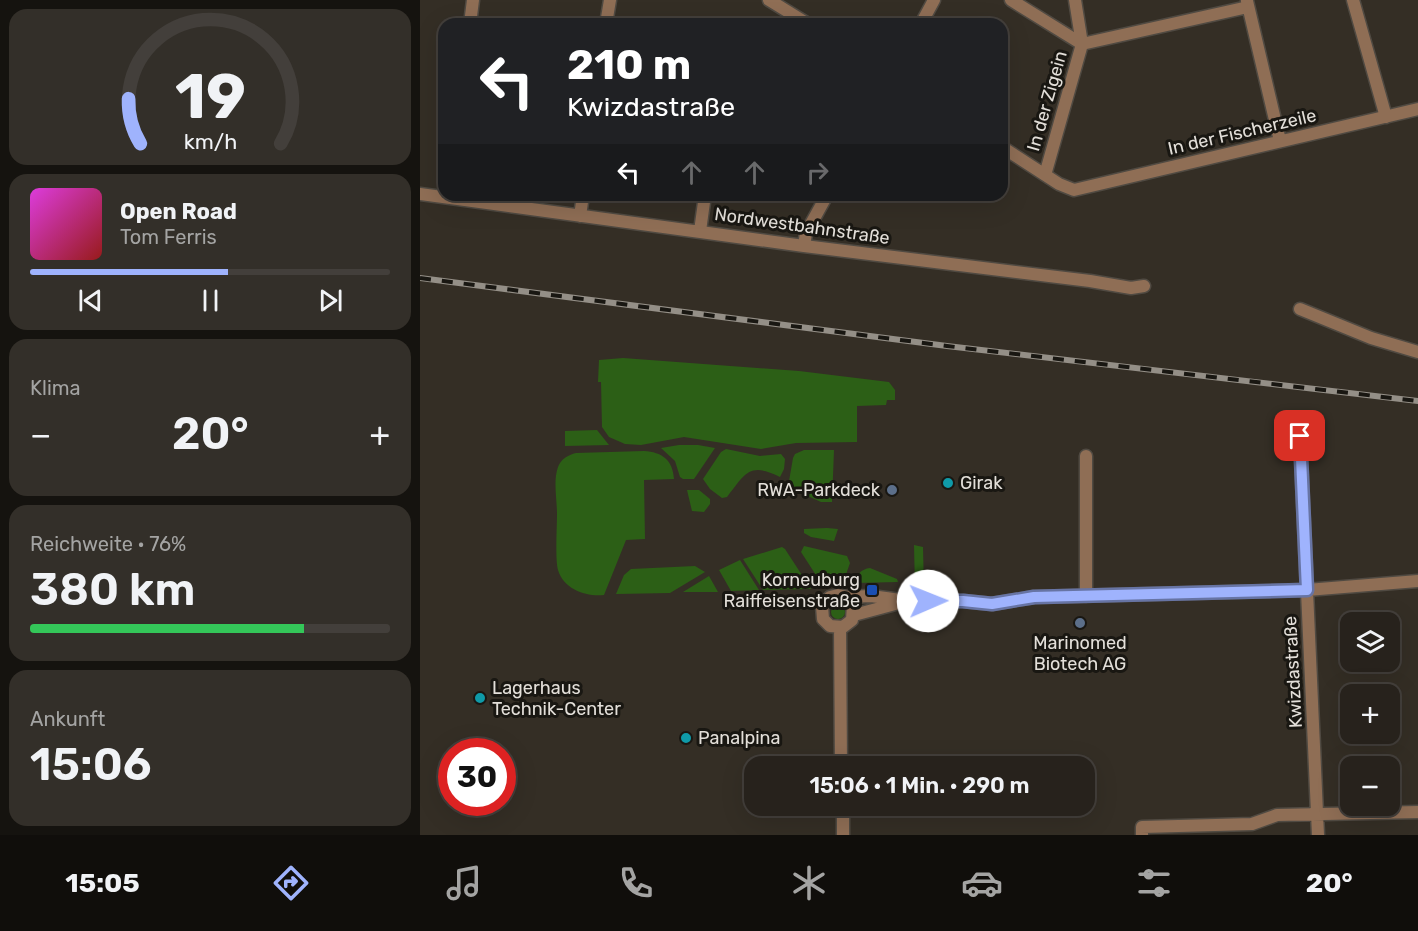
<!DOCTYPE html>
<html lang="de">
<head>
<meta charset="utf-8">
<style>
  body { margin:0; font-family:Rubik,sans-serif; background:#332f29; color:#f1f3f6; height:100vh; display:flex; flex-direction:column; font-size:22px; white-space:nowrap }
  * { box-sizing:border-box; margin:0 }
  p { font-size:20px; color:#a4a4a3 }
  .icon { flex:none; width:33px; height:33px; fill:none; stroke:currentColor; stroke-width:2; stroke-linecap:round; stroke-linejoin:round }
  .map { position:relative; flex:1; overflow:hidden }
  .drawer { display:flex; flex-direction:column; gap:9px; padding:9px; background:#15130f; width:420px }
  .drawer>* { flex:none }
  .top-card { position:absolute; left:18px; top:18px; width:570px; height:183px; border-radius:18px; box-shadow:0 6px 24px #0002,0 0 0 2px #433f3b; background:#202124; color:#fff; overflow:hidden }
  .buttons { position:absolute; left:920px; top:612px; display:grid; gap:12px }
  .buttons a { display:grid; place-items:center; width:60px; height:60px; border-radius:12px; background:#27221c; box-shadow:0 6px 24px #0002,0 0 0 2px #433f3b; font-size:30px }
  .speed { position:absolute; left:18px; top:738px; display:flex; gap:12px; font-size:30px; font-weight:700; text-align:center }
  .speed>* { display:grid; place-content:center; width:78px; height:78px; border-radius:50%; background:#27221c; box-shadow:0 6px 24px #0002,0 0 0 2px #433f3b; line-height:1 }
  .speed .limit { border:9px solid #d22; background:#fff; color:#111 }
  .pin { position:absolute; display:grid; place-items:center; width:51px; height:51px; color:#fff; margin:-26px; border-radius:12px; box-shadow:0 3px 9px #0006 }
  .me { position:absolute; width:66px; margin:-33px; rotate:89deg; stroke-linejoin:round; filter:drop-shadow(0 0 4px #0008) }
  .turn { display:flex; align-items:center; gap:21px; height:126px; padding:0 30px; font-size:27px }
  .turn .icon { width:78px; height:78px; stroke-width:2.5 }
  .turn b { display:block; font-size:42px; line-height:51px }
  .lanes { display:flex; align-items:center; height:57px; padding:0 30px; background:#0003; justify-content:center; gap:30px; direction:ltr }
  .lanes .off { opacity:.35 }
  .big { font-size:45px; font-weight:600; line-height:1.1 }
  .drawer .card { flex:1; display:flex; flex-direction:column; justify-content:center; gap:9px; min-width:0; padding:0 21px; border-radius:18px; background:#332f29 }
  .drawer .dial { align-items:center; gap:0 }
  .dial svg { height:156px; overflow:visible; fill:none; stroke:#433f3b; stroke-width:7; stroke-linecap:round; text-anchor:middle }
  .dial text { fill:#f1f3f6; stroke:none }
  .song { display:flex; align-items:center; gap:18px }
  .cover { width:72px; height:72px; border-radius:9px; background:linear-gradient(135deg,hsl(300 70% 55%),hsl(0 70% 35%)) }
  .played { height:6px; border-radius:3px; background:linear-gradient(90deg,#9fb3fd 55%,#433f3b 55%) }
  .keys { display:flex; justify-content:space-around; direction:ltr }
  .heat { display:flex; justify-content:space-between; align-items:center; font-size:33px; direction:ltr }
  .charge { height:9px; border-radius:4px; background:linear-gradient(90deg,#34c759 76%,#433f3b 0) }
  .trip { position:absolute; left:324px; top:756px; width:351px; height:60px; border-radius:18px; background:#27221c; box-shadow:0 6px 24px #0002,0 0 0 2px #433f3b; font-weight:600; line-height:60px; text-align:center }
  .menu { display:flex; height:96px; justify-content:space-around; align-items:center; background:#100e0b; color:#a4a4a3 }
  .menu .icon { width:42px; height:42px }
  .menu .active { color:#9fb3fd }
  .menu b { font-size:27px; color:#f1f3f6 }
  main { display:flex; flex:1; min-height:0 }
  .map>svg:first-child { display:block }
  .green { fill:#2c5f16 }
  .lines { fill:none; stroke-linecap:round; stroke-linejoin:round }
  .street-casing { stroke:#504a42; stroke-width:15 }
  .street { stroke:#8f6e55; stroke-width:12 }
  .rail-casing { stroke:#948f87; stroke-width:6 }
  .rail { stroke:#191712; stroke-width:4; stroke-dasharray:11; stroke-linecap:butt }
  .route-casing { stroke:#6774a4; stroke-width:15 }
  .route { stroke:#9fb3fd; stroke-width:10 }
  .culture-dot { fill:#0f9aa8; stroke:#191712; stroke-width:2 }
  .service-dot { fill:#5c6f8a; stroke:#191712; stroke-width:2 }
  .transit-dot { fill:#1a4fb4; stroke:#191712; stroke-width:2 }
  .labels { text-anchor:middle; stroke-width:6; stroke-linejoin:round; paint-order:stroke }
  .street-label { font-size:18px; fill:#e3dfd9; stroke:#191712 }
  .poi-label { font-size:18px; fill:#e3dfd9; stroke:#191712; text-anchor:start }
</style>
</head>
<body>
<main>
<section class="drawer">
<div class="card dial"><svg viewBox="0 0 100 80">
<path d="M14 69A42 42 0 1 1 86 69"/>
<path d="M14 69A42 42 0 0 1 8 46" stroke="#9fb3fd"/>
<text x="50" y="56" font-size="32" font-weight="700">19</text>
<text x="50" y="72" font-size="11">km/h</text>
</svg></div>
<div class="card">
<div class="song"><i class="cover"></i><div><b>Open Road</b><p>Tom Ferris</p></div></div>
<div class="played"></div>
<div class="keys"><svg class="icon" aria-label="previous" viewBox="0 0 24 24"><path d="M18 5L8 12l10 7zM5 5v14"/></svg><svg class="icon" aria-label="pause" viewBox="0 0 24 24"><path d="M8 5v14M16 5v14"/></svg><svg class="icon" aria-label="next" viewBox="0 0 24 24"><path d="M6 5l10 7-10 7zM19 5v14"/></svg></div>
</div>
<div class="card"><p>Klima</p>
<div class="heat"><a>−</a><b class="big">20°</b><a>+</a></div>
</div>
<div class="card"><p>Reichweite · 76%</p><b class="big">380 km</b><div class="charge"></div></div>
<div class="card"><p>Ankunft</p><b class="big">15:06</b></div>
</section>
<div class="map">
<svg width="998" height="835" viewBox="0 0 998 835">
  <rect width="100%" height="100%" fill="#342e25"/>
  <path class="green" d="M203,358L379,371L469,382L475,390V400H467L466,405L437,406V442L376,443L341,449L264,437L221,445L205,444L189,437L182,427L181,382H178L179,360Z
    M177,430L189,445L145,446V431Z
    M259,445H278L295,448L274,479H263L260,477L255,461L241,448Z
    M306,449L340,456L361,454L365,459L364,469L360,477C328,461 325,475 307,497L302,498L290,489L283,479L301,452Z
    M384,450H414L412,502H401L368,487L373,458L375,454Z
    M224,451C242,452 253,460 254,479L224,480L225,539L206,540L184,595C167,597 144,590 138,570C135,559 137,527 137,514C137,499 133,481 138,467C141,459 148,455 156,453Z
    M267,490H279L290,499V504L284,512L272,511Z
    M407,528L418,529L414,541L391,537L384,533V529Z
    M494,545L503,547L504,590L495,589Z
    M384,546L427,556L430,563L423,583L403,586L381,552Z
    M362,547L365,549L391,589L343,590L323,559Z
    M320,560L339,590L311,591L299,570Z
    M275,566L285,572L250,593L196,594L204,575L211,569Z
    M450,568L477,579L478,582L435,583C436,575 441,569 450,568Z
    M289,576L298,592H263Z
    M411 612a7 7 0 1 1 14 0a7 7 0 1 1-14 0Z"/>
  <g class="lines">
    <defs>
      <path id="street" d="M349,0L388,24
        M591,0L662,44L828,7
        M933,0L966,117
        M827,1L860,141
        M50,24L53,0
        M186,24L190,0
        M501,24L514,0
        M582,147L639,184L654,190L998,109
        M625,175L662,44L655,0
        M0,194L384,246L670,281L711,288L724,286
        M160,216L163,195
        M280,231L285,195
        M384,246L386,233L407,195
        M880,309L951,338L998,352
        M880,436L898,835
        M666,596V456
        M427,597L433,605L432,620L423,627L410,626L403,619L402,606L410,597L418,595L427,597L451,596L488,601H543L572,604L614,597L887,590L998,581
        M434,615L479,603
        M420,628L421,766
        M423,806V835
        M722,835V827L832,824L857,815L998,812"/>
    </defs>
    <use href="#street" class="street-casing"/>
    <use href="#street" class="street"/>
    <defs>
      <path id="rail" d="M0,278L527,346L998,401"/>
    </defs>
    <use href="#rail" class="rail-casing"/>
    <use href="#rail" class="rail"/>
  </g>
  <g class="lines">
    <defs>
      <path id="route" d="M508,601H543L572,604L614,597L887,590L880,436"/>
    </defs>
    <use href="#route" class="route-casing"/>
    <use href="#route" class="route"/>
  </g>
  <g class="culture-dot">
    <circle cx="528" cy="483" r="6"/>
    <circle cx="60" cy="698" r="6"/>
    <circle cx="266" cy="738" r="6"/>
  </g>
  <g class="service-dot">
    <circle cx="472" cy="490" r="6"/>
    <circle cx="660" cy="623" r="6"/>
  </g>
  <rect class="transit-dot" x="446" y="584" width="12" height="12" rx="3"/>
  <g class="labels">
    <g class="street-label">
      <text transform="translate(627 101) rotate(-74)" y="6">In der Zigein</text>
      <text transform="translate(822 132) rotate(-13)" y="6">In der Fischerzeile</text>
      <text transform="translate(382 226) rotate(8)" y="6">Nordwestbahnstraße</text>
      <text transform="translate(873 672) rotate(-93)" y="6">Kwizdastraße</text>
    </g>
    <g class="poi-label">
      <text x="540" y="489">Girak</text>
      <text x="460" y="496" text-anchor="end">RWA-Parkdeck</text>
      <text x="440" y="586" text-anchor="end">Korneuburg<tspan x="440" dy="21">Raiffeisenstraße</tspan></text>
      <text x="660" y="649" text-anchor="middle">Marinomed<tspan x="660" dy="21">Biotech AG</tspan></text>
      <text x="72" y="694">Lagerhaus<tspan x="72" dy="21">Technik-Center</tspan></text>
      <text x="278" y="744">Panalpina</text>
    </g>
  </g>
</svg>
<div class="buttons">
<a><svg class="icon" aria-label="layers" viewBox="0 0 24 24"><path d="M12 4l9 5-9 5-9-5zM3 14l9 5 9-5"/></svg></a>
<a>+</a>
<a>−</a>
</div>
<div class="speed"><div class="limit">30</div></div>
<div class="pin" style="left:880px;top:436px;background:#d93025"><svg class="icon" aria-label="arrive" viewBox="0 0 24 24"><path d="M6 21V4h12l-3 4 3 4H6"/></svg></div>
<svg class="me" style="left:508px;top:601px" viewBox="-20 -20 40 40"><circle r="19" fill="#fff"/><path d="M0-13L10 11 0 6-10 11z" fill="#9fb3fd"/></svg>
<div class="trip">15:06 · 1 Min. · 290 m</div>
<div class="top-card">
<div class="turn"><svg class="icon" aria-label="left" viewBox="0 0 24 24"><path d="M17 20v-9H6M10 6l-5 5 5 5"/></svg><div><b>210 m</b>Kwizdastraße</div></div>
<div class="lanes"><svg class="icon" aria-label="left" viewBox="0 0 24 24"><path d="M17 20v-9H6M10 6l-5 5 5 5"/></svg><svg class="icon off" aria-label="ahead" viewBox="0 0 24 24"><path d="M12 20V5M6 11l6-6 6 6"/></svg><svg class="icon off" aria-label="ahead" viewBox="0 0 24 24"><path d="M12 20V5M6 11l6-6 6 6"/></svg><svg class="icon off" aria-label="right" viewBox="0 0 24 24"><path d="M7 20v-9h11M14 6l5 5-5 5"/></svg></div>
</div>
</div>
</main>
<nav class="menu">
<b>15:05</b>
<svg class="icon active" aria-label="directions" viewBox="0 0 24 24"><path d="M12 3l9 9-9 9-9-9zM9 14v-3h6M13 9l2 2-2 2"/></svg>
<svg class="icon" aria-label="music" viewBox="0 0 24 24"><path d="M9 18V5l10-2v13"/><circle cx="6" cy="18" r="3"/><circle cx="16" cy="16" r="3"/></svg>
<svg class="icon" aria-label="phone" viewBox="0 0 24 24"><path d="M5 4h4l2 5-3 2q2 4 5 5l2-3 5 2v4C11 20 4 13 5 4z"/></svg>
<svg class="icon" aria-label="climate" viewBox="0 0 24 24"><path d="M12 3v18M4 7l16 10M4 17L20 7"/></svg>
<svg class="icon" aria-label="car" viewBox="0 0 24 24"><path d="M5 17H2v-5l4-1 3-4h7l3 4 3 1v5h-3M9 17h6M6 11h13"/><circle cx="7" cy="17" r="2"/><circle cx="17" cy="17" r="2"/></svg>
<svg class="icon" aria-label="filters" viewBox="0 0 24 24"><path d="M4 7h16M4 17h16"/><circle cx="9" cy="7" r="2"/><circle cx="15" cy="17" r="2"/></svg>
<b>20°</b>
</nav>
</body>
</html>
